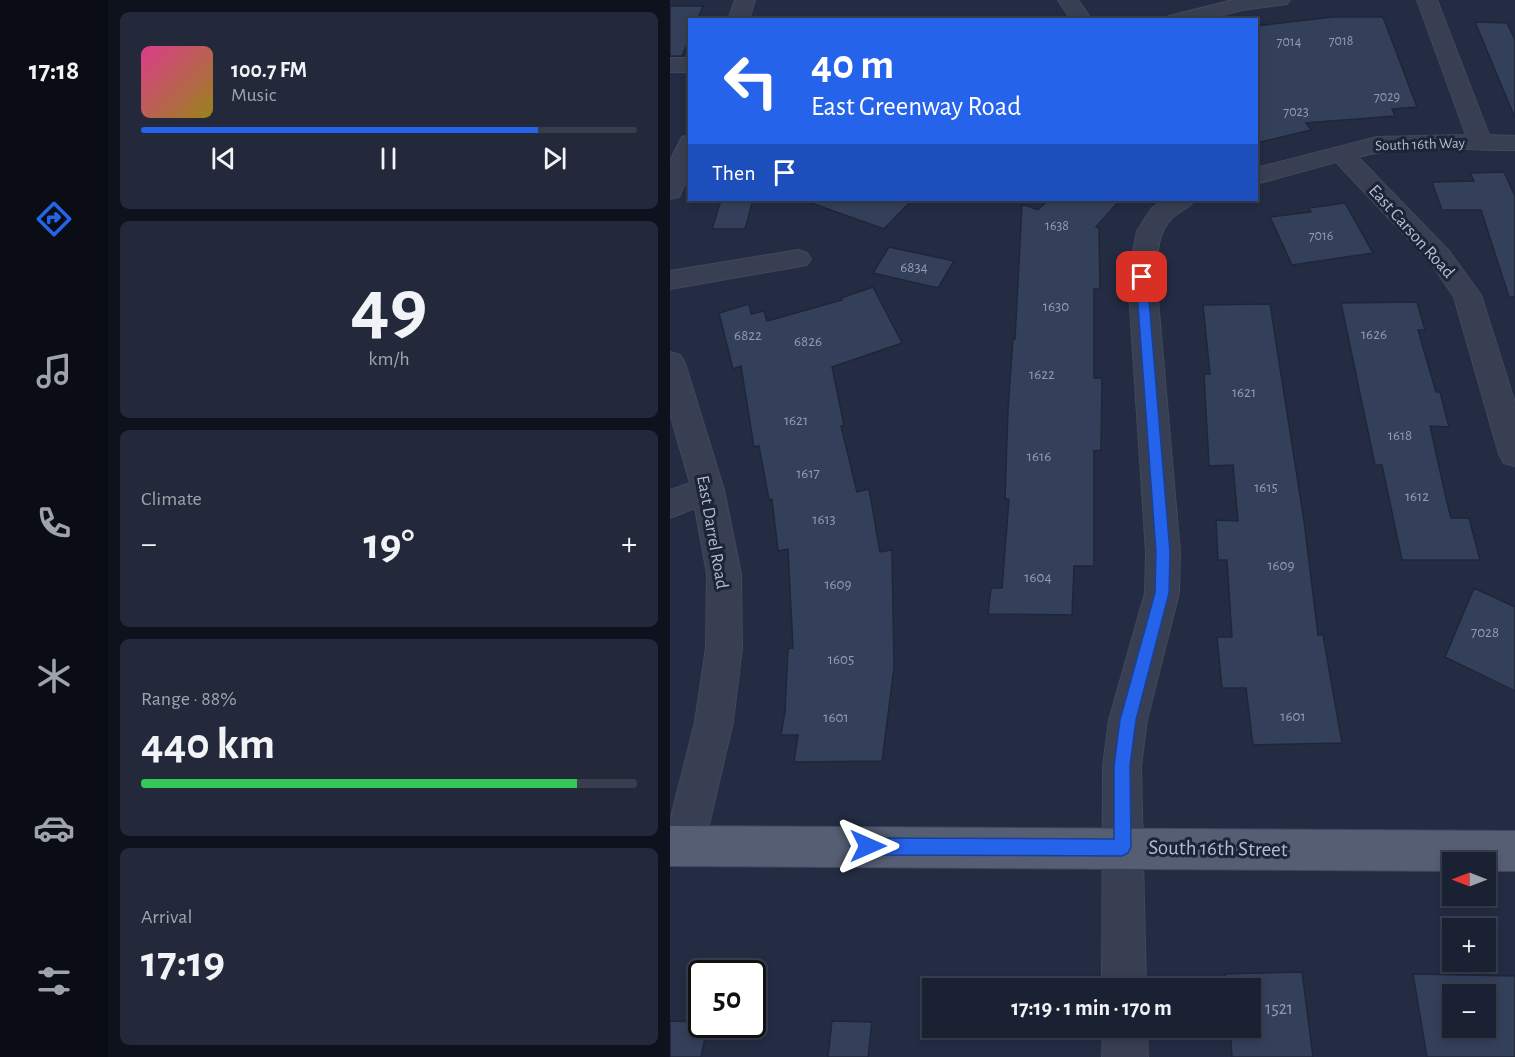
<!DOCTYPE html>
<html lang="en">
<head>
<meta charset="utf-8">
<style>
  body { margin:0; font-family:"Alegreya Sans",sans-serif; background:#23293a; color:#f1f3f6; height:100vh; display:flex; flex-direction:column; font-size:22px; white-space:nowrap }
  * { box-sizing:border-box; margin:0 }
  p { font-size:20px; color:#9fa3ac }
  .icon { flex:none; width:33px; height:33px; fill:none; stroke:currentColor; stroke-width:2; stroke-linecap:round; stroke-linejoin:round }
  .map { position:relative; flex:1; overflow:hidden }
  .details { display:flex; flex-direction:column; gap:12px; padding:12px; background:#0e121c; width:562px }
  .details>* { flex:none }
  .hud { position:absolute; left:18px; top:18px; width:570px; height:183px; border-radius:0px; box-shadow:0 3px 9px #0003,0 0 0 2px #383e4d; background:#2563eb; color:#fff; overflow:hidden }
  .needle { width:39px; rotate:270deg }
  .tools { position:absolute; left:772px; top:852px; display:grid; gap:12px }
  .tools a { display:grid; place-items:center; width:54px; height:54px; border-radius:0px; background:#1a2132; box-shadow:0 3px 9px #0003,0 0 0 2px #383e4d; font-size:30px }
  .speed { position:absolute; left:18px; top:960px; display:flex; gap:12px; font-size:30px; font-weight:700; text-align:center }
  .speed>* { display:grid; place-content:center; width:78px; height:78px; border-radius:50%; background:#1a2132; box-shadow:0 3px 9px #0003,0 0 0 2px #383e4d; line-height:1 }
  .speed .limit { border:3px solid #111; border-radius:9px; background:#fff; color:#111 }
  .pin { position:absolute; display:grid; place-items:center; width:51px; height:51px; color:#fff; margin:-26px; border-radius:12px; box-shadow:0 3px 9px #0006 }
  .me { position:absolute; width:66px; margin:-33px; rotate:90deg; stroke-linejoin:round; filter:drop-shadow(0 0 4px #0008) }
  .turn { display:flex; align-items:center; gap:21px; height:126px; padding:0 24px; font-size:27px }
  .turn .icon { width:78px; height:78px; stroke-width:2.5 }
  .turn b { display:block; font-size:42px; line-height:51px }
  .then { display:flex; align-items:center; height:57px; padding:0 24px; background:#0003; gap:12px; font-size:22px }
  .big { font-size:45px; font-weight:600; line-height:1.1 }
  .details .card { flex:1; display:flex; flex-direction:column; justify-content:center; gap:9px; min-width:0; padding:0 21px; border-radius:9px; background:#23293a }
  .details .dial { align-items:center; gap:0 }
  .dial b { font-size:78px; line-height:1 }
  .song { display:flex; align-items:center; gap:18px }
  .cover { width:72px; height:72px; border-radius:9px; background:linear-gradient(135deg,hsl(330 70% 55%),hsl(50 70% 35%)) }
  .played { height:6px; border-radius:3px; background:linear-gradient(90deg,#2563eb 80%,#383e4d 80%) }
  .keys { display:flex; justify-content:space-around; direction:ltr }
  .heat { display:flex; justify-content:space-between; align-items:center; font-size:33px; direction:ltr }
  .charge { height:9px; border-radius:4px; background:linear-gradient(90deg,#34c759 88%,#383e4d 0) }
  .trip { position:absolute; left:252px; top:978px; width:339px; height:60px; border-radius:0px; background:#1a2132; box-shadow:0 3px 9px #0003,0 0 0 2px #383e4d; font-weight:600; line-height:60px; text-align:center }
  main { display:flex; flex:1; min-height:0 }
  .menu { display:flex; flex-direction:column; width:108px; justify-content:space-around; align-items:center; background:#0a0d14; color:#9fa3ac }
  .menu .icon { width:42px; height:42px }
  .menu .selected { color:#2563eb }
  .menu b { font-size:27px; color:#f1f3f6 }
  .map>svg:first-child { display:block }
  .building { fill:#34405a; stroke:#1e263a; stroke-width:1.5; fill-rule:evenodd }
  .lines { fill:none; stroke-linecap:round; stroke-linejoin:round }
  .minor-casing { stroke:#41485c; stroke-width:2 }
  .major-casing { stroke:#41485c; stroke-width:2 }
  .minor { fill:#383f52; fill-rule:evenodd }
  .major { fill:#555e73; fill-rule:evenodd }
  .route { fill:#2563eb; stroke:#184099; stroke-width:1.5 }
  .labels { text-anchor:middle; stroke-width:6; stroke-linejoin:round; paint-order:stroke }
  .far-number-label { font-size:14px; fill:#929aae }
  .far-street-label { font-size:15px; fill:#b4bbcd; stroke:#1c2438 }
  .number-label { font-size:15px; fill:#929aae }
  .street-label { font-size:18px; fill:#b4bbcd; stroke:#1c2438 }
  .near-number-label { font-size:18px; fill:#929aae }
  .near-street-label { font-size:21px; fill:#b4bbcd; stroke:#1c2438 }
</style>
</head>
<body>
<main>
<nav class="menu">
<b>17:18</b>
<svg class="icon selected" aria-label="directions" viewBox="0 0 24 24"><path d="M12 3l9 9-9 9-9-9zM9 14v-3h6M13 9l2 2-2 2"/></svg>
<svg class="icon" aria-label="music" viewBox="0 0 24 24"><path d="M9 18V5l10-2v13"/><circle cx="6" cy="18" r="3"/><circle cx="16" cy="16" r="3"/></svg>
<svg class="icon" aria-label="phone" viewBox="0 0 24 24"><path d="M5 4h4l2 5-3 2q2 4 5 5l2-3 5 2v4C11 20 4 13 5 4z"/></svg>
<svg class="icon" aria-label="climate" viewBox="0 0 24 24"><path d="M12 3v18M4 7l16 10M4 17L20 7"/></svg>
<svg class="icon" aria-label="car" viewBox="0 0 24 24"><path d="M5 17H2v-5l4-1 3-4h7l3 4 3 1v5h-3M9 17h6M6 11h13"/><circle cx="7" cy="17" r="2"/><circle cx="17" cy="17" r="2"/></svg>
<svg class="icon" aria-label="filters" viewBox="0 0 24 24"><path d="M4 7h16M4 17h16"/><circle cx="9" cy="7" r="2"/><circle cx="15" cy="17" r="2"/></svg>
</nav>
<section class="details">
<div class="card">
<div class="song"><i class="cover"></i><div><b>100.7 FM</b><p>Music</p></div></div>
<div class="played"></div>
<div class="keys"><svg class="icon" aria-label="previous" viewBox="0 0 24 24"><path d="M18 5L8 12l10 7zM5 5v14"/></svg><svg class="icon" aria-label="pause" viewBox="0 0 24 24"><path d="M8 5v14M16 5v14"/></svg><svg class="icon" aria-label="next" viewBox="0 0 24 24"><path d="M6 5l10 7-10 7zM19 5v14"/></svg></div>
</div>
<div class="card dial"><b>49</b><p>km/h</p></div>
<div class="card"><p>Climate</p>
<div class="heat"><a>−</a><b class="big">19°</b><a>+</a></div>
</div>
<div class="card"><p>Range · 88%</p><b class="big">440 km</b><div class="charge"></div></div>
<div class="card"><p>Arrival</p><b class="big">17:19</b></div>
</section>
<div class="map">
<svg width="845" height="1057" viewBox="0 0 845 1057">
  <rect width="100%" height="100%" fill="#232c43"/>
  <path class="building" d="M0,6H33L27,20H20V37L12,56H0Z
    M663,17H713L747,107L722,109L725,116L636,123L641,130L586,143V26Z
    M805,22L837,23L845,40V118Z
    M834,172L845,196V297H839L811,210H772L762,182L804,181L800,173Z
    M51,200H83L75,229H42Z
    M142,200H242L214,229L141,203Z
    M378,200H450L426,227L429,228L430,289H424V378H432L431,450L424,451V566H404L402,615L318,614L321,588H332L339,499H335L338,410L343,339H345L352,204L368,210Z
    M675,203L703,253L622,265L600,217L641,212L639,208Z
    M219,247L284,261L268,288L203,273Z
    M203,287L232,343L162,367L174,425L171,426L187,492L199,489L210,552L222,550L224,668L212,761L124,762L128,735H111L115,712L118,649L123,648L118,549L108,551L102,499L99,500L89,446L84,447L71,366L63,369L49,313L79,304L81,314L94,311L97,321L172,300L171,298Z
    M747,302L755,330H748L766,392H770L779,427L760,426L776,498L781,518H799L810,560H732L712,465H705L671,303Z
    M600,304L634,521L648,635H653L672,743L583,745L576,688H552L547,637H562L557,560H548L546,520L568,521L563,465L539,466L534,374H540L533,305Z
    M804,588L845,607V691L775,657Z
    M632,972L643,1057H562L560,1028H580V988H556L555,974Z
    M743,974L845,976V1057H757ZM783,994H816V1028H783Z
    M0,1021L32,1022V1024H38L31,1057H0Z
    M162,1021L202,1022L198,1057H158Z"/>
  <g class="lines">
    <defs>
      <path id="minor" d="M65,0H85L79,20H58Z
        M388,0H408L422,20H401Z
        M563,0H620L617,4L572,10L534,20H496L499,16Z
        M747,0H767L819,135L845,136V150C793,150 738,143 688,157L779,251L811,295L845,403V466L834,463L829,454L784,297L761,263L666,162L586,184V168L707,137L796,135Z
        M0,58H20V72H0Z
        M20,135V173L9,197L0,199V161L12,137Z
        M493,200H525C519,208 510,211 502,218C487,232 487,257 486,277L510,552L509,593L477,720L471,766L476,988H432L433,766L439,720L475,593L476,552L458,277L467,231L482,208Z
        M128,250L137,253L141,259L137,265L0,289V271Z
        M0,352L10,355L15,363L54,490L71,574L72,648L63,722L34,846L28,860L14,866L0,860V821L25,722L36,648L37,574L25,508L0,518V490L20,483L0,414Z
        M433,1028H477L478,1057H432Z"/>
      <path id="major" d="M0,826L845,831V871H816V862H783V871L0,866Z"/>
    </defs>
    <use href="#minor" class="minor-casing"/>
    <use href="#major" class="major-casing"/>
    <use href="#minor" class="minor"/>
    <use href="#major" class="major"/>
  </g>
  <path class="route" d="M472,273L477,277L500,552L499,593L466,720L460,766L461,847L458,853L452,856L198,855L192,852L190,846L192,841L198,838L444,839V766L450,720L485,593L486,552L466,277Z"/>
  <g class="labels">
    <g class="far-number-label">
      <text x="671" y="45">7018</text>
      <text x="619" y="46">7014</text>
      <text x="717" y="101">7029</text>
      <text x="626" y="116">7023</text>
      <text x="387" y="230">1638</text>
      <text x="651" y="240">7016</text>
    </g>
    <g class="far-street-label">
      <text transform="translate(750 144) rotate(-2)" y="5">South 16th Way</text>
    </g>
    <g class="number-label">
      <text x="244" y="272">6834</text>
      <text x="386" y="311">1630</text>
      <text x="704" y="339">1626</text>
      <text x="78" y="340">6822</text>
      <text x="138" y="346">6826</text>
      <text x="372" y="379">1622</text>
      <text x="574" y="397">1621</text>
      <text x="126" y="425">1621</text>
      <text x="730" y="440">1618</text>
      <text x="369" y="461">1616</text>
      <text x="138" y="478">1617</text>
      <text x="596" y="492">1615</text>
      <text x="747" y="501">1612</text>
      <text x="154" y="524">1613</text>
      <text x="611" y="570">1609</text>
      <text x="368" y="582">1604</text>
      <text x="168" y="589">1609</text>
      <text x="815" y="637">7028</text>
      <text x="171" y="664">1605</text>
      <text x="623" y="721">1601</text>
      <text x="166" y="722">1601</text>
    </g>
    <g class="street-label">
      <text transform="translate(742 231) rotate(48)" y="6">East Carson Road</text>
      <text transform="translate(43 532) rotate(80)" y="6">East Darrel Road</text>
    </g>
    <g class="near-number-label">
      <text x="609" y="1014">1521</text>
    </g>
    <g class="near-street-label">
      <text transform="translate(548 848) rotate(1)" y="7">South 16th Street</text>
    </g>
  </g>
</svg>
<div class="tools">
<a><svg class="needle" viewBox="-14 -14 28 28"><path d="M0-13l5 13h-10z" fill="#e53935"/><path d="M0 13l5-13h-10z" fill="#9fa3ac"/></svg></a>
<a>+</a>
<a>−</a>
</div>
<div class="speed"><div class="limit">50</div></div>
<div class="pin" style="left:472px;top:277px;background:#d93025"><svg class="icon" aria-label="arrive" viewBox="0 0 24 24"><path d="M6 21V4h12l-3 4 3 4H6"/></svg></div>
<svg class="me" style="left:198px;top:846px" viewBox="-20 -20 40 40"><path d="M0-17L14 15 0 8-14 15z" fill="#2563eb" stroke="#fff" stroke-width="4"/></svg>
<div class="trip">17:19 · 1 min · 170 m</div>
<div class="hud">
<div class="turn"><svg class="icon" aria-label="left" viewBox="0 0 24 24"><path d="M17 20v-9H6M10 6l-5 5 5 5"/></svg><div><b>40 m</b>East Greenway Road</div></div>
<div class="then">Then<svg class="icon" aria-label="arrive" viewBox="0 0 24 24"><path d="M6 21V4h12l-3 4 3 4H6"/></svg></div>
</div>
</div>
</main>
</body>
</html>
